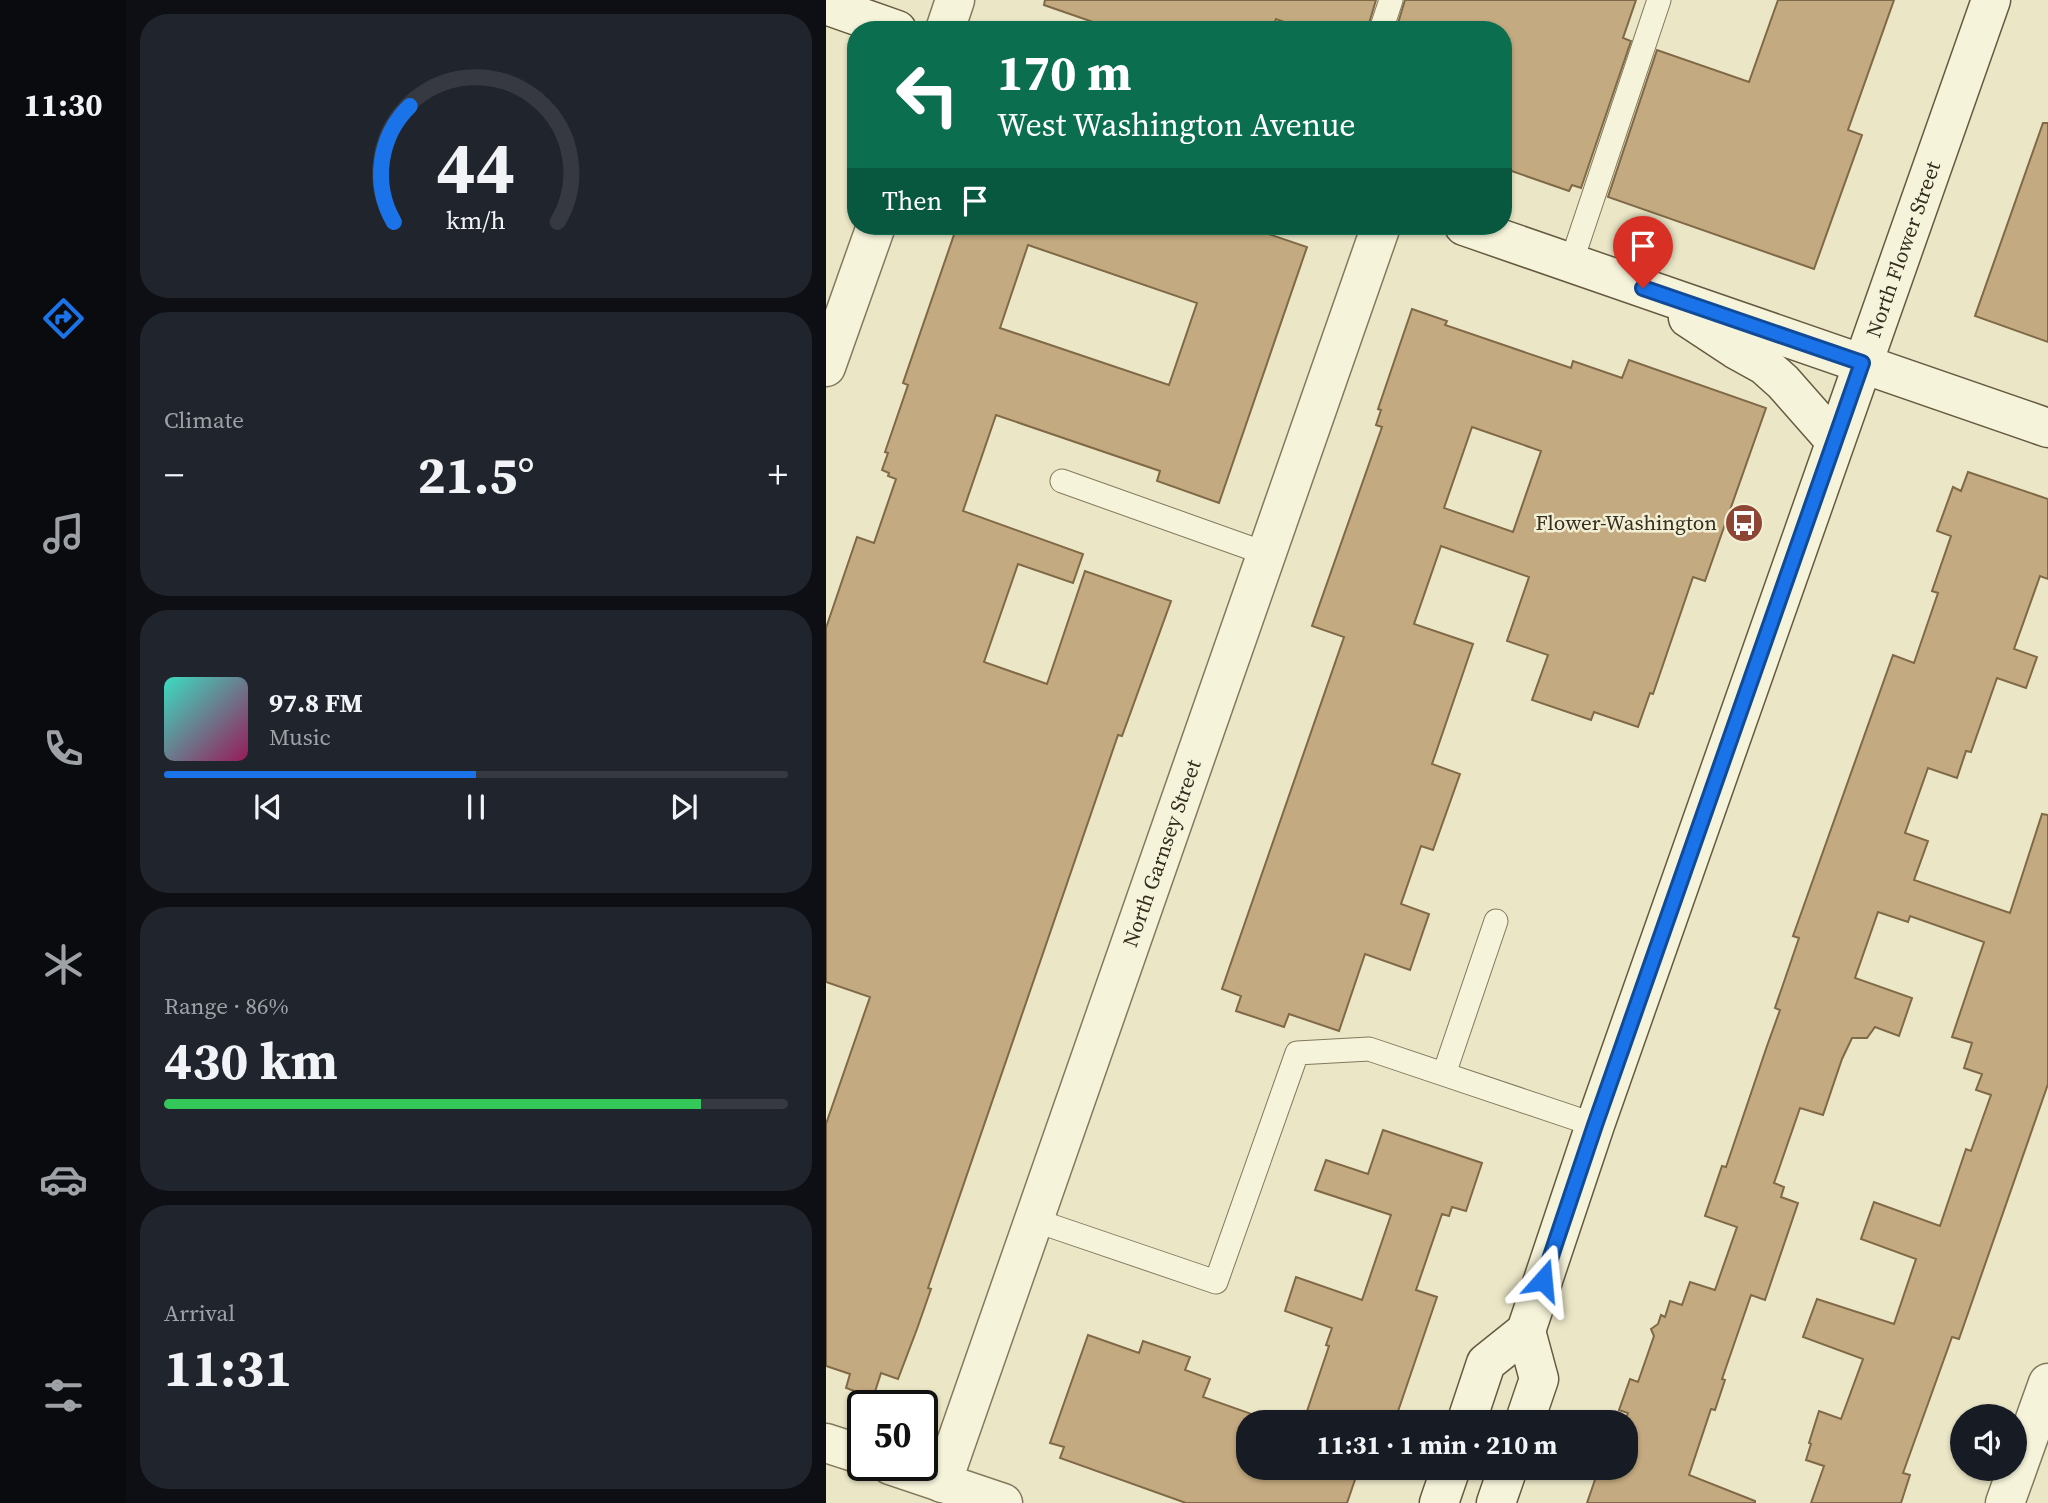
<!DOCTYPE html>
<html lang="en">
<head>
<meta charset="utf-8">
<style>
  body { margin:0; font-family:"Source Serif 4",serif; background:#20242c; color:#f1f3f6; height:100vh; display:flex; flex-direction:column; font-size:26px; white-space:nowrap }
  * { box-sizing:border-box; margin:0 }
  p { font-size:23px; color:#9ea1a6 }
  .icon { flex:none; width:38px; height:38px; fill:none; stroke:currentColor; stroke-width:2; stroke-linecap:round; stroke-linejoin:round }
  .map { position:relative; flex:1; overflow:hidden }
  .drawer { display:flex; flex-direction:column; gap:14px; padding:14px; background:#0d0f14; width:700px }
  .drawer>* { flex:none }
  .banner { position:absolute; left:21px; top:21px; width:665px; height:214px; border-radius:28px; box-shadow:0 2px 5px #0004; background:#0b6e4f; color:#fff; overflow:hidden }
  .buttons { position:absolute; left:1124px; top:1404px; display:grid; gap:14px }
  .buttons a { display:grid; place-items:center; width:77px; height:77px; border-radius:50%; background:#171b24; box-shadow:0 2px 5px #0004; font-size:35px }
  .speed { position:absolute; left:21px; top:1390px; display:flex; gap:14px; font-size:35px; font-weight:700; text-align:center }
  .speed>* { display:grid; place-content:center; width:91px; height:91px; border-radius:50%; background:#171b24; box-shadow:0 2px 5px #0004; line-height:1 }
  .speed .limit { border:4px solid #111; border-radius:10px; background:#fff; color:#111 }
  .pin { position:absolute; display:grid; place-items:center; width:60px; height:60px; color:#fff; margin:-72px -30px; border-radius:50% 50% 50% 0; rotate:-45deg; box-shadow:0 0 7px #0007 }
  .pin .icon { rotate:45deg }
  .me { position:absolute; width:77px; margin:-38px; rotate:18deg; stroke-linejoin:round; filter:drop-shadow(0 0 5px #0008) }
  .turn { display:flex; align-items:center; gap:24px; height:147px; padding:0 35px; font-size:32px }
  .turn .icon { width:91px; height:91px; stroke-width:2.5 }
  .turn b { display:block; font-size:49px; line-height:60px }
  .then { display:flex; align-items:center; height:66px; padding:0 35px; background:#0003; gap:14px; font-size:26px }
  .big { font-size:52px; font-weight:700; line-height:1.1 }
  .drawer .widget { flex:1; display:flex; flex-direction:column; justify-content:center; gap:10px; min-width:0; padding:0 24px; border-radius:28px; background:#20242c }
  .drawer .dial { align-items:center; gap:0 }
  .dial svg { height:182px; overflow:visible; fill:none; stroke:#363941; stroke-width:7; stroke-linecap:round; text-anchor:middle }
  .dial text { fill:#f1f3f6; stroke:none }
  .song { display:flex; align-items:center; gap:21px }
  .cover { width:84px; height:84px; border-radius:10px; background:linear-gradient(135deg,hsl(170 70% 55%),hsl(330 70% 35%)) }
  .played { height:7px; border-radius:4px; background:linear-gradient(90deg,#1a73e8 50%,#363941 50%) }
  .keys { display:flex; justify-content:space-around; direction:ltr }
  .heat { display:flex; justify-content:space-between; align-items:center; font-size:38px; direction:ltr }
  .charge { height:10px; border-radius:5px; background:linear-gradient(90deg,#34c759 86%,#363941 0) }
  .trip { position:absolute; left:410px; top:1410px; width:402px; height:70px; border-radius:28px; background:#171b24; box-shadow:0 2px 5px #0004; font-weight:700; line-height:70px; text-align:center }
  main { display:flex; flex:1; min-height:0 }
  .tab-bar { display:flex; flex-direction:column; width:126px; justify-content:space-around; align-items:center; background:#090b0e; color:#9ea1a6 }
  .tab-bar .icon { width:49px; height:49px }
  .tab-bar .selected { color:#1a73e8 }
  .tab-bar b { font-size:32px; color:#f1f3f6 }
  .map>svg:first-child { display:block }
  .building { fill:#c4aa80; stroke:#806946; stroke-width:2; fill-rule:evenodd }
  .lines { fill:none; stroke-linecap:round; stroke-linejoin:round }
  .lane-casing { stroke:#83795e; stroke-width:25 }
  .street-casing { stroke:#83795e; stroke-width:41 }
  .secondary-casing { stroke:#655a41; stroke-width:41 }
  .lane { stroke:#f5f3d9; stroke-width:23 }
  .street { stroke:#f5f3d9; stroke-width:38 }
  .secondary { stroke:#f5f3d9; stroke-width:38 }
  .route-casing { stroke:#114b97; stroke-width:18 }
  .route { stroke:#1a73e8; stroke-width:12 }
  .labels { text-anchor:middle; stroke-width:5; stroke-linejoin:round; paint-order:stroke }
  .street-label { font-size:21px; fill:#352e20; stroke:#f2efd5 }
  .poi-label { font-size:21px; fill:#352e20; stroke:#f2efd5; text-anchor:end }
</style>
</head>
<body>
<main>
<nav class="tab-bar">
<b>11:30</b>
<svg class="icon selected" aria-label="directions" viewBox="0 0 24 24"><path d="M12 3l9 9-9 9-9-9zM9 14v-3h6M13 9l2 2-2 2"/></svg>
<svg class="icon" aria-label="music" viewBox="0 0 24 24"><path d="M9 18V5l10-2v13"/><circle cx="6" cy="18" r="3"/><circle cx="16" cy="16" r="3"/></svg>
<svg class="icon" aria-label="phone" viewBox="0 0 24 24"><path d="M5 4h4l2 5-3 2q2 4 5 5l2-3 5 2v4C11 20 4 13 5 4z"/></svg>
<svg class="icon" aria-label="climate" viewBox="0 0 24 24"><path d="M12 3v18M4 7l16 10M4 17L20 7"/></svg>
<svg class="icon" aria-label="car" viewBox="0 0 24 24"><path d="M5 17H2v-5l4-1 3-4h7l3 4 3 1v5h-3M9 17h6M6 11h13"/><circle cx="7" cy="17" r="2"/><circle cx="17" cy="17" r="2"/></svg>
<svg class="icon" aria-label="filters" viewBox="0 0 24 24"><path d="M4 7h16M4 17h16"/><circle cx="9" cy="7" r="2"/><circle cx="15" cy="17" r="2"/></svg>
</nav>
<section class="drawer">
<div class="widget dial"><svg viewBox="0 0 100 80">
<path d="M14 69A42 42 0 1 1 86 69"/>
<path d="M14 69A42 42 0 0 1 21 18" stroke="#1a73e8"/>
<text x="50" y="56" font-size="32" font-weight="700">44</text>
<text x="50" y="72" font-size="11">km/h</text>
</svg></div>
<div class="widget"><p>Climate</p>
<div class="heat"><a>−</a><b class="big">21.5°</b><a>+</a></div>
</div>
<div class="widget">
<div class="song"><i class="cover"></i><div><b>97.8 FM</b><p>Music</p></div></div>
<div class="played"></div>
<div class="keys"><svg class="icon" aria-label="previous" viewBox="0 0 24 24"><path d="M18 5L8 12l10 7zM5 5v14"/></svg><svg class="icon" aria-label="pause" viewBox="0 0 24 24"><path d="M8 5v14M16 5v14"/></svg><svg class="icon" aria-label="next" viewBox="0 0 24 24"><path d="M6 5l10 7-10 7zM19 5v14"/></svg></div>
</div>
<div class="widget"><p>Range · 86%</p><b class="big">430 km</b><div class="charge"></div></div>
<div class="widget"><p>Arrival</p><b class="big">11:31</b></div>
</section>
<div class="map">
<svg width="1222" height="1503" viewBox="0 0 1222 1503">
  <rect width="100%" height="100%" fill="#eae6c6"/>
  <path class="building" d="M219,0H550L541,30H480L450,19L446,30H290L218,5Z
    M579,0H810L797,38L805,41L755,188L746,185L743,191L677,168V30H570Z
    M952,0H1068L1022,130L1036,135L988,269L782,197L831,50L923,82Z
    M1217,123H1222V342L1149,316Z
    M131,226H419L481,247L393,503L331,481L334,471L170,415L137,511L257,554L247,583L192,564L158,662L221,684L259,571L345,601L296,736L292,735L102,1288L105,1289L91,1329L72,1379L55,1373L47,1398L20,1388L24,1374L0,1366V1124L44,997L0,982V628L31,537L48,543L70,479L62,476L63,473L56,470L62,453L59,452L82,385L77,383ZM202,245L371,303L343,385L174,328Z
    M586,309L621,321L619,325L745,368L747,361L796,378L803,360L940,408L879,581L867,577L827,694L824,693L812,727L768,712L765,720L706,700L722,655L681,641L703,577L615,546L588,624L647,644L606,764L634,774L607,850L595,846L575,904L603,914L584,970L539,954L513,1031L463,1014L458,1027L410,1011L415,996L396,989L518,637L486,626L556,427L550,425L555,410L552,409ZM646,427L715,451L687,532L618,508Z
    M1142,472L1222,499V579L1214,576L1188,649L1211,657L1200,688L1171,678L1145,752L1140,751L1131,778L1102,768L1079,833L1102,841L1088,880L1184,913L1216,814L1222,815V1084L1133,1339L1126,1337L1077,1473L1084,1475L1075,1503H985L998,1466L980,1460L985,1444L983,1443L993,1411L1015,1419L1037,1359L977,1337L991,1299L1068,1324L1090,1259L1035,1239L1048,1202L1114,1226L1140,1149L1145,1151L1165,1095L1150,1090L1156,1074L1138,1068L1146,1043L1126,1037L1158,942L1084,916L1082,922L1052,912L1029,978L1086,998L1073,1036L1049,1027L1041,1038H1026L1016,1059L997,1115L974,1108L948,1183L958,1187L955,1197L972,1203L939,1300L925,1295L896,1379L899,1380L889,1410L885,1409L863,1475L929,1501V1503H761L773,1468H800L798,1423L802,1413L793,1410L804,1379L812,1382L828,1336L825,1329L832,1324L835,1315L839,1317L844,1301L856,1305L864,1282L889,1290L911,1227L879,1216L896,1166L900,1167L941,1046L954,1010L949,1008L973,938L967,936L1067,655L1088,663L1112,593L1106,591L1125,536L1111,531L1127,487L1135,491Z
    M557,1130L656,1163L640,1211L626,1207L623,1216L616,1214L590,1290L611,1297L568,1423H477L503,1346L500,1345L506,1328L459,1311L470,1277L536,1300L565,1215L489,1190L500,1160L542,1174Z
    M262,1335L313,1353L317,1341L364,1357L359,1370L384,1379L377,1397L451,1423H422V1468H533L521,1503H360L234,1458L238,1447L224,1443Z"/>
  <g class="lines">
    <defs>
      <path id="lane" d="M555,30L565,0
        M745,263L833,0
        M236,481L441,554
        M618,1074L670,921
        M208,1220L390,1282L471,1053L543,1049L769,1125"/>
      <g id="street">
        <path d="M119,30L129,0"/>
        <path d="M0,367L50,226"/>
        <path d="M0,1443L37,1455"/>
        <path d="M64,1465L177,1503"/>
        <path id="s1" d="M116,1483L555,226"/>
        <path d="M1179,1503L1222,1383"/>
      </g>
      <g id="secondary">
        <path d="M0,5L71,30"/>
        <path d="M638,226L1222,428"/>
        <path d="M862,318L909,349L938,365L957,382L1009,441"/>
        <path id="s2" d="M640,1423L660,1363L700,1331L769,1125L1165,0"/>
        <path d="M698,1423L713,1379L700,1331"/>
        <path d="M613,1503L625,1468"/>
        <path d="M670,1503L682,1468"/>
      </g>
    </defs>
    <use href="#lane" class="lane-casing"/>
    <use href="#street" class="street-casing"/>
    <use href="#secondary" class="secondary-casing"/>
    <use href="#lane" class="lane"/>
    <use href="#street" class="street"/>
    <use href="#secondary" class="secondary"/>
  </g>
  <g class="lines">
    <defs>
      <path id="route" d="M717,1280L769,1125L1036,363L817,288"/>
    </defs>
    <use href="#route" class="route-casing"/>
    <use href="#route" class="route"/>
  </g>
  <defs>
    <symbol id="bus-disc" viewBox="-11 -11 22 22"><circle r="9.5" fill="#8d4534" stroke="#f2efd5"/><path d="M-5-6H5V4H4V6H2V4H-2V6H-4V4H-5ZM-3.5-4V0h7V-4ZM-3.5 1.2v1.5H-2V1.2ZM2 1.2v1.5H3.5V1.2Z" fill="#fff"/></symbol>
  </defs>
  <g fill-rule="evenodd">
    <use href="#bus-disc" x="896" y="501" width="44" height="44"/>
  </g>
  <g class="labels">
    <g class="street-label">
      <text dy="7" stroke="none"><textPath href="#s2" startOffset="1260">North Flower Street</textPath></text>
      <text dy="7" stroke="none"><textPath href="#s1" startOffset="667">North Garnsey Street</textPath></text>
    </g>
    <g class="poi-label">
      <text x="891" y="530">Flower-Washington</text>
    </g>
  </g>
</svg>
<div class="buttons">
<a><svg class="icon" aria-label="sound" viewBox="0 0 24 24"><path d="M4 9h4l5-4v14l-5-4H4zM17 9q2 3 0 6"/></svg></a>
</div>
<div class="speed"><div class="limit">50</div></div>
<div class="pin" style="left:817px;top:288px;background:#d93025"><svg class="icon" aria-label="arrive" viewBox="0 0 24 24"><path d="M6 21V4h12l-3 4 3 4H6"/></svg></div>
<svg class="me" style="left:717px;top:1280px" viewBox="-20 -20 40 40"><path d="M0-17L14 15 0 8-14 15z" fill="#1a73e8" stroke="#fff" stroke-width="4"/></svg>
<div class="trip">11:31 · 1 min · 210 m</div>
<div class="banner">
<div class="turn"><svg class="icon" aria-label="left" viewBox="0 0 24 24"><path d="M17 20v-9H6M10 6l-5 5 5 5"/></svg><div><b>170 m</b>West Washington Avenue</div></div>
<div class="then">Then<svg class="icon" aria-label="arrive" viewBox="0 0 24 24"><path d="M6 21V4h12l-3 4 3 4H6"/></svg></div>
</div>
</div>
</main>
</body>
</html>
